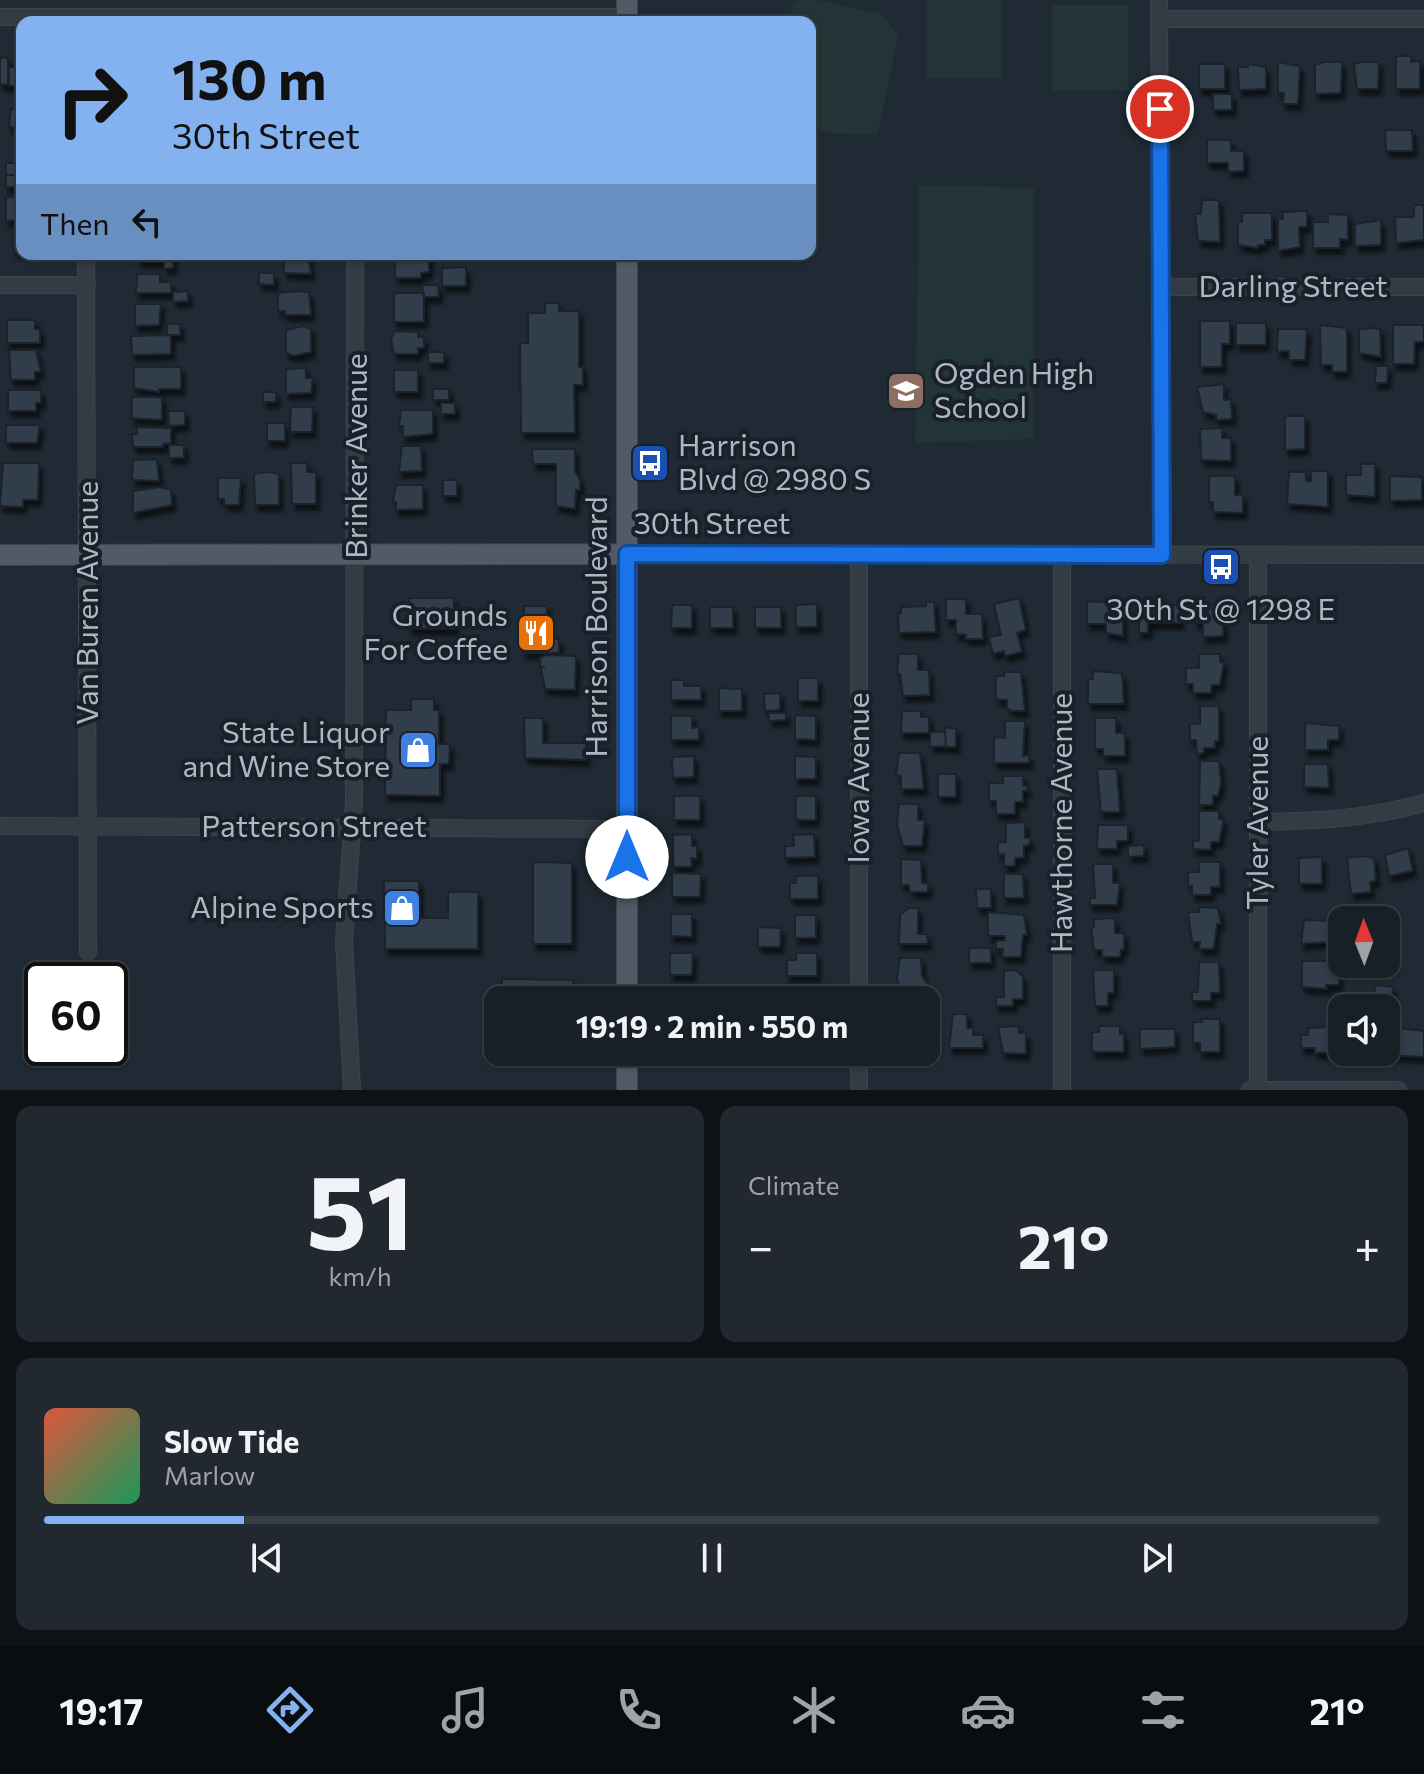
<!DOCTYPE html>
<html lang="en">
<head>
<meta charset="utf-8">
<style>
  body { margin:0; font-family:Commissioner,sans-serif; background:#21282f; color:#f1f3f6; height:100vh; display:flex; flex-direction:column; font-size:30px; white-space:nowrap }
  * { box-sizing:border-box; margin:0 }
  p { font-size:26px; color:#9fa3a7 }
  .icon { flex:none; width:44px; height:44px; fill:none; stroke:currentColor; stroke-width:2; stroke-linecap:round; stroke-linejoin:round }
  .map { position:relative; height:1090px; overflow:hidden }
  .side { display:flex; flex-direction:column; gap:16px; padding:16px; background:#0d1215; flex:1 }
  .side>* { flex:none }
  .banner { position:absolute; left:16px; top:16px; width:800px; height:244px; border-radius:16px; box-shadow:0 2px 6px #0004,0 0 0 2px #363e44; background:#84b2f1; color:#111; overflow:hidden }
  .needle { width:52px; rotate:359deg }
  .fabs { position:absolute; left:1328px; top:906px; display:grid; gap:16px }
  .fabs a { display:grid; place-items:center; width:72px; height:72px; border-radius:16px; background:#182027; box-shadow:0 2px 6px #0004,0 0 0 2px #363e44; font-size:40px }
  .speed { position:absolute; left:24px; top:962px; display:flex; gap:16px; font-size:40px; font-weight:700; text-align:center }
  .speed>* { display:grid; place-content:center; width:104px; height:104px; border-radius:50%; background:#182027; box-shadow:0 2px 6px #0004,0 0 0 2px #363e44; line-height:1 }
  .speed .limit { border:4px solid #111; border-radius:12px; background:#fff; color:#111 }
  .pin { position:absolute; display:grid; place-items:center; width:68px; height:68px; color:#fff; margin:-34px; border:4px solid #fff; border-radius:50%; box-shadow:0 2px 8px #0007 }
  .me { position:absolute; width:88px; margin:-44px; rotate:0deg; stroke-linejoin:round; filter:drop-shadow(0 0 6px #0008) }
  .turn { display:flex; align-items:center; gap:28px; height:168px; padding:0 24px; font-size:36px }
  .turn .icon { width:104px; height:104px; stroke-width:2.5 }
  .turn b { display:block; font-size:56px; line-height:68px }
  .then { display:flex; align-items:center; height:76px; padding:0 24px; background:#0003; gap:16px; font-size:30px }
  .big { font-size:60px; font-weight:700; line-height:1.1 }
  .side .card { flex:1; display:flex; flex-direction:column; justify-content:center; gap:12px; min-width:0; padding:0 28px; border-radius:16px; background:#21282f }
  .side .dial { align-items:center; gap:0 }
  .dial b { font-size:104px; line-height:1 }
  .song { display:flex; align-items:center; gap:24px }
  .cover { width:96px; height:96px; border-radius:12px; background:linear-gradient(135deg,hsl(10 70% 55%),hsl(150 70% 35%)) }
  .played { height:8px; border-radius:4px; background:linear-gradient(90deg,#84b2f1 15%,#363e44 15%) }
  .keys { display:flex; justify-content:space-around; direction:ltr }
  .heat { display:flex; justify-content:space-between; align-items:center; font-size:44px; direction:ltr }
  .side .tiles { flex:1; display:grid; gap:16px; grid-template-columns:1fr 1fr }
  .card:last-child { grid-column:span 2 }
  .trip { position:absolute; left:484px; top:986px; width:456px; height:80px; border-radius:16px; background:#182027; box-shadow:0 2px 6px #0004,0 0 0 2px #363e44; font-weight:700; line-height:80px; text-align:center }
  .dock { display:flex; height:128px; justify-content:space-around; align-items:center; background:#0a0d10; color:#9fa3a7 }
  .dock .icon { width:56px; height:56px }
  .dock .on { color:#84b2f1 }
  .dock b { font-size:36px; color:#f1f3f6 }
  .map>svg:first-child { display:block }
  .green { fill:#223435 }
  .building { fill:#323e4b; stroke:#1b222b; stroke-width:2; filter:url(#shadow) }
  .lines { fill:none; stroke-linecap:round; stroke-linejoin:round }
  .minor-casing { stroke:#3d444e; stroke-width:18 }
  .major-casing { stroke:#3d444e; stroke-width:22 }
  .minor { stroke:#333b45; stroke-width:16 }
  .major { stroke:#515a65; stroke-width:20 }
  .route-casing { stroke:#114b97; stroke-width:20 }
  .route { stroke:#1a73e8; stroke-width:14 }
  .labels { text-anchor:middle; stroke-width:8; stroke-linejoin:round; paint-order:stroke }
  .street-label { font-size:30px; fill:#adb6c2; stroke:#192029 }
  .poi-label { font-size:30px; fill:#adb6c2; stroke:#192029; text-anchor:end }
</style>
</head>
<body>
<div class="map">
<svg width="1424" height="1090" viewBox="0 0 1424 1090">
  <defs>
    <filter id="shadow"><feDropShadow dx="3.5" dy="6" stdDeviation="2" flood-color="#0009"/></filter>
  </defs>
  <rect width="100%" height="100%" fill="#202a34"/>
  <path class="green" d="M797,0H817L882,14L898,36L878,134L829,133L810,127V22H785Z
    M927,0H1002L1001,79L926,78Z
    M1052,5H1128V90L1052,91Z
    M919,185L1034,188L1033,439L915,443Z"/>
  <path class="building" d="M1396,56H1411V62L1420,61V89H1396Z
    M0,57L8,58V85L0,84Z
    M16,59H22V86H9V67H16Z
    M1278,62L1300,66L1298,104H1283L1284,93H1278Z
    M1324,62H1342L1341,93L1315,94V65Z
    M1363,62H1379L1378,89H1357L1354,64Z
    M1199,64H1225V89H1199Z
    M1248,64L1266,67V89L1239,90L1238,67H1248Z
    M1213,94H1232V110H1213Z
    M11,109H22V128L9,127Z
    M1385,130H1412L1413,151H1386Z
    M1207,140H1231V151H1244V171L1228,172V163H1207Z
    M6,163H22V175H6Z
    M6,175H22V187H6Z
    M6,197H22V220L6,221Z
    M1202,200H1219L1220,242L1198,241L1195,214H1201Z
    M1414,205H1424V240L1396,243L1395,217H1414Z
    M1307,211V227H1299L1300,247L1278,251V219H1283L1282,212Z
    M1242,213H1272V240H1265V245H1258V248L1238,245V222H1242Z
    M1328,214L1348,215V240L1340,239V248H1313V222H1328Z
    M1381,220V245L1355,246V224Z
    M14,229H22V252H14Z
    M173,254V268L164,269V262H139L136,255Z
    M284,254H308L311,274L284,273Z
    M395,254H429V272L421,273V278H395Z
    M466,267V286H442V268Z
    M259,273H274V285L259,284Z
    M137,274H160V282H171V293H136Z
    M422,285H438L439,297H424Z
    M188,291V301L173,302V292Z
    M297,291L309,292L311,315H285V311H278V293Z
    M394,293H424V322H394Z
    M545,303H559V311H579V367H583V385H574L575,433H521L520,343H528V313H545Z
    M135,304H161L159,325L135,326Z
    M7,320H35V329H40V343H7Z
    M1200,321H1230V344H1222V367H1200Z
    M1236,323H1266V345H1236Z
    M167,324H180V335H167Z
    M1320,325L1347,328V372H1332V365H1321Z
    M1393,325H1424V342H1415L1414,364H1393Z
    M303,326L311,329V352L294,356L286,353V330Z
    M1373,328L1380,329L1381,357L1359,353V329Z
    M1278,329H1307L1305,360H1289V351L1277,352Z
    M394,331L418,332V337H424V348H418V354H394L391,340Z
    M171,335V354L132,355L131,336Z
    M9,350H36L41,372H35V380H11Z
    M428,352H444V363H428Z
    M1376,366H1388L1387,383H1375Z
    M134,367H181V389H159V392L134,388Z
    M306,368V378H313L311,393L286,394V369Z
    M394,370H418V392H394Z
    M1224,384V400L1231,399L1232,419L1216,420V415L1203,412L1197,387Z
    M433,389H449V400H433Z
    M8,390H41V403H36V411H8Z
    M263,392H276V402H263Z
    M132,397H162V420L132,418Z
    M441,403H455V414H441Z
    M291,407H313L312,432H290Z
    M401,410H433V434L403,437V426H399Z
    M168,411H185V425L169,426Z
    M1285,416H1305V449L1285,450Z
    M267,423H285V441H267Z
    M6,425H40L37,443H6Z
    M137,427L171,428V443L163,444V447H133L132,434H137Z
    M1222,428V438H1231V461L1201,460L1200,429Z
    M169,445H184V458H169Z
    M402,446H421L422,471L399,472Z
    M532,449H575V471L580,480V490H576L575,509L556,506V464H533Z
    M157,459L159,481L132,480L133,460Z
    M3,463H39L38,500H23V507L0,506Z
    M291,463H307V472H316V504H292Z
    M1361,464H1375V497L1346,495V475H1361Z
    M1311,471H1328V507L1287,504L1289,472H1306V481H1311Z
    M268,472L279,474V505H255L254,474Z
    M1209,476H1235V495H1243V513L1213,512V502H1209Z
    M1390,476L1422,477V500L1390,501Z
    M218,478H241L239,505H224V499H218Z
    M443,480H457V496H443Z
    M396,485H423V509L396,510V502H393Z
    M160,487L171,490L172,505L133,513V491Z
    M409,598H454V629H409Z
    M1019,598L1026,630L1017,633L1022,652L1005,656L1004,651L993,654L989,637L1001,635L994,604Z
    M946,599H966V614H982L983,639H965L966,635L956,634V620H946Z
    M1156,599H1165V605H1180V623H1148V633H1139V612L1147,613V602Z
    M1087,601L1115,603V608H1123V636L1106,633V624H1087Z
    M926,602H934L936,632L899,633L898,613H901V607L926,606Z
    M817,604V627H796V605Z
    M672,605H692V628H671Z
    M1207,605H1220V612H1224L1223,636L1203,637V623H1195V613L1208,612Z
    M524,606H547V639H559V653H523Z
    M710,607H733V628H710Z
    M755,607H781V628H755Z
    M899,654H918V670H929L930,695L903,696L900,674H897Z
    M1199,654H1220V662H1224L1220,685H1212L1211,693H1193V684H1186V668H1199Z
    M545,655L576,656L575,690L545,689L541,668L545,667H540V658Z
    M1093,671L1122,673L1124,704H1088V679H1093Z
    M1004,672H1021L1025,711H1012L1007,708V700L996,699V676H1004Z
    M798,678H818V701H798Z
    M671,680H684V686H701V700H671Z
    M719,688L742,689V711H719Z
    M780,693V710L765,711L764,694Z
    M411,699H434V710H439V744H450L449,764H440V796L385,795L386,710H411Z
    M1200,706H1219V741H1215V748H1204V753L1197,754L1196,740H1190V724H1200Z
    M902,711H921V717H929V733H901Z
    M769,713H786V720L769,721Z
    M795,715L816,716V740L795,739Z
    M671,716H692V728L699,727V740H671Z
    M524,718H543V743H586V760L525,758Z
    M1095,718H1116V733H1125V756H1103V749H1095Z
    M1005,721H1025L1023,756L1029,755V763H994V737L1005,738Z
    M1305,723L1339,726V740H1328V750H1305Z
    M945,728H956V747H946Z
    M930,732H945L946,746L930,747Z
    M899,753H920L924,789H901V776L896,775Z
    M694,756V777L673,778L672,757Z
    M795,756L816,757V779H795Z
    M1200,761H1219L1221,783L1218,796H1213V805H1199Z
    M1304,764H1328L1329,788L1304,787Z
    M1097,769H1117L1120,812H1101Z
    M938,774H956V797H938Z
    M1003,776H1023V786H1027L1028,790L1023,791V802H1015V814H996V801H989V783H1003Z
    M674,796H700V820H674Z
    M796,796H816V820H796Z
    M899,804H918V820H925L922,846H903L897,824Z
    M1199,811H1219V819H1224L1219,842H1211V850L1193,849V841H1199Z
    M1025,822V838H1030V844L1024,846V858H1015V866H1004V854L998,855V842H1006V823Z
    M1098,825H1128V841H1117V849H1097Z
    M692,834V846H697V859L691,858L692,867H673V835Z
    M814,834L815,857L785,858V846H794L793,835Z
    M1144,845V856L1128,857V846Z
    M1408,848L1413,871L1389,876L1385,855Z
    M1363,856L1374,858L1376,881L1370,882L1371,892L1351,894L1347,858Z
    M1322,857V884H1299V858Z
    M901,859L921,860L922,883H928V892H910L909,885H901Z
    M533,862L572,863V944H533Z
    M1199,862H1220V887H1211V895H1192V886H1188V872H1199Z
    M1093,864H1113V883H1120L1117,905H1090V898H1095Z
    M672,873L701,874L700,897H672Z
    M1004,874H1023L1024,898H1004Z
    M796,876H818V899H790V883H796Z
    M384,881H419V918H448V892H478V949H385Z
    M976,889H991V908H977Z
    M1199,907L1218,908L1221,924H1217L1214,949H1199L1200,942H1192L1188,912H1199Z
    M909,908H918V934H927L928,944H899L900,915Z
    M988,912L1024,915L1027,935H1023L1021,957H1002L1003,949H996V941L1005,940V936H988Z
    M671,914H692V937L671,936Z
    M795,915H816V938H795Z
    M1115,918V933H1124V950H1121L1120,957H1102V950H1094L1091,927H1094V919Z
    M1304,920L1342,921V941L1301,944Z
    M758,927L781,928L780,947H758Z
    M969,948H991V963H969Z
    M670,953H693L692,975H670Z
    M796,953H817V976H787V960H796Z
    M900,958H921L922,976L928,985L922,1000H903L897,978Z
    M1302,961H1339V985H1326L1327,989L1302,987Z
    M1199,962H1219L1220,993H1211V1001H1192V992H1198Z
    M1016,970L1023,977V999H1013V1006H996V997H1004V971Z
    M1093,970H1114V993H1108V1006H1095Z
    M502,979L573,980V1000H502Z
    M1375,985L1393,987L1391,1021L1386,1020V1008H1373Z
    M953,1014H967V1028H973V1035H983V1048H949Z
    M1341,1018L1342,1052L1315,1053V1048H1301V1035H1308V1028L1327,1027V1021H1341Z
    M1201,1019H1220V1052H1200V1043H1193V1022H1202Z
    M926,1022L936,1027V1050H926Z
    M1019,1026V1033H1026V1054L1003,1053L998,1027Z
    M1099,1026H1120V1034H1124V1052H1092V1032H1099Z
    M1387,1027L1424,1031V1057L1386,1055Z
    M1140,1029H1175V1047L1140,1049Z"/>
  <g class="lines">
    <defs>
      <path id="minor" d="M1159,0L1162,555
        M0,17H627
        M1159,19H1424
        M86,254L88,952
        M0,285H87
        M1162,287H1424
        M627,554L1424,555
        M859,555V1000
        M1258,555V1090
        M1258,822C1315,821 1369,819 1424,803
        M0,826L627,829
        M352,1090L344,941L354,802L355,254
        M859,1090V1052
        M1062,1090V555
        M1250,1090H1398"/>
      <path id="major" d="M627,0V22
        M627,254V1000
        M0,555L627,554
        M627,1052V1090"/>
    </defs>
    <use href="#minor" class="minor-casing"/>
    <use href="#major" class="major-casing"/>
    <use href="#minor" class="minor"/>
    <use href="#major" class="major"/>
  </g>
  <g class="lines">
    <defs>
      <path id="route" d="M627,857V554L1162,555L1160,109"/>
    </defs>
    <use href="#route" class="route-casing"/>
    <use href="#route" class="route"/>
  </g>
  <defs>
    <symbol id="school-square" viewBox="-11 -11 22 22"><rect x="-9" y="-9" width="18" height="18" rx="4" fill="#8d6e63" stroke="#192029"/><path d="M0-5L7-2L0 1L-7-2ZM-4 1L0 2.5L4 1V4Q0 6-4 4Z" fill="#fff"/></symbol>
    <symbol id="bus-square" viewBox="-11 -11 22 22"><rect x="-9" y="-9" width="18" height="18" rx="4" fill="#1a4fb4" stroke="#192029"/><path d="M-5-6H5V4H4V6H2V4H-2V6H-4V4H-5ZM-3.5-4V0h7V-4ZM-3.5 1.2v1.5H-2V1.2ZM2 1.2v1.5H3.5V1.2Z" fill="#fff"/></symbol>
    <symbol id="restaurant-square" viewBox="-11 -11 22 22"><rect x="-9" y="-9" width="18" height="18" rx="4" fill="#e8710a" stroke="#192029"/><path d="M-5-6h1v4h1v-4h1v4h1v-4h1v5L-1.5 .5V6h-2V.5L-5-1ZM5-6V6H3V1.5H1.5Q1.5-4 5-6Z" fill="#fff"/></symbol>
    <symbol id="shop-square" viewBox="-11 -11 22 22"><rect x="-9" y="-9" width="18" height="18" rx="4" fill="#3f7fe0" stroke="#192029"/><path d="M-5-2.5h2.3a2.7 3.5 0 0 1 5.4 0H5L5.5 6h-11ZM-1.5-2.5h3a1.5 2.3 0 0 0-3 0Z" fill="#fff"/></symbol>
  </defs>
  <g fill-rule="evenodd">
    <use href="#school-square" x="884" y="369" width="44" height="44"/>
    <use href="#bus-square" x="628" y="441" width="44" height="44"/>
    <use href="#bus-square" x="1199" y="545" width="44" height="44"/>
    <use href="#restaurant-square" x="514" y="611" width="44" height="44"/>
    <use href="#shop-square" x="396" y="728" width="44" height="44"/>
    <use href="#shop-square" x="380" y="886" width="44" height="44"/>
  </g>
  <g class="labels">
    <g class="street-label">
      <text x="1293" y="297">Darling Street</text>
      <text transform="translate(357 456) rotate(-90)" y="10">Brinker Avenue</text>
      <text x="712" y="534">30th Street</text>
      <text transform="translate(88 603) rotate(-90)" y="10">Van Buren Avenue</text>
      <text transform="translate(597 627) rotate(-90)" y="10">Harrison Boulevard</text>
      <text transform="translate(859 778) rotate(-90)" y="10">Iowa Avenue</text>
      <text transform="translate(1062 823) rotate(-90)" y="10">Hawthorne Avenue</text>
      <text transform="translate(1258 823) rotate(-90)" y="10">Tyler Avenue</text>
      <text x="314" y="837">Patterson Street</text>
    </g>
    <g class="poi-label">
      <text x="934" y="384" text-anchor="start">Ogden High<tspan x="934" dy="34">School</tspan></text>
      <text x="678" y="456" text-anchor="start">Harrison<tspan x="678" dy="34">Blvd @ 2980 S</tspan></text>
      <text x="1221" y="620" text-anchor="middle">30th St @ 1298 E</text>
      <text x="508" y="626">Grounds<tspan x="508" dy="34">For Coffee</tspan></text>
      <text x="390" y="743">State Liquor<tspan x="390" dy="34">and Wine Store</tspan></text>
      <text x="374" y="918">Alpine Sports</text>
    </g>
  </g>
</svg>
<div class="fabs">
<a><svg class="needle" viewBox="-14 -14 28 28"><path d="M0-13l5 13h-10z" fill="#e53935"/><path d="M0 13l5-13h-10z" fill="#9fa3a7"/></svg></a>
<a><svg class="icon" aria-label="sound" viewBox="0 0 24 24"><path d="M4 9h4l5-4v14l-5-4H4zM17 9q2 3 0 6"/></svg></a>
</div>
<div class="speed"><div class="limit">60</div></div>
<div class="pin" style="left:1160px;top:109px;background:#d93025"><svg class="icon" aria-label="arrive" viewBox="0 0 24 24"><path d="M6 21V4h12l-3 4 3 4H6"/></svg></div>
<svg class="me" style="left:627px;top:857px" viewBox="-20 -20 40 40"><circle r="19" fill="#fff"/><path d="M0-13L10 11 0 6-10 11z" fill="#1a73e8"/></svg>
<div class="trip">19:19 · 2 min · 550 m</div>
<div class="banner">
<div class="turn"><svg class="icon" aria-label="right" viewBox="0 0 24 24"><path d="M7 20v-9h11M14 6l5 5-5 5"/></svg><div><b>130 m</b>30th Street</div></div>
<div class="then">Then<svg class="icon" aria-label="left" viewBox="0 0 24 24"><path d="M17 20v-9H6M10 6l-5 5 5 5"/></svg></div>
</div>
</div>
<section class="side">
<div class="tiles">
<div class="card dial"><b>51</b><p>km/h</p></div>
<div class="card"><p>Climate</p>
<div class="heat"><a>−</a><b class="big">21°</b><a>+</a></div>
</div>
<div class="card">
<div class="song"><i class="cover"></i><div><b>Slow Tide</b><p>Marlow</p></div></div>
<div class="played"></div>
<div class="keys"><svg class="icon" aria-label="previous" viewBox="0 0 24 24"><path d="M18 5L8 12l10 7zM5 5v14"/></svg><svg class="icon" aria-label="pause" viewBox="0 0 24 24"><path d="M8 5v14M16 5v14"/></svg><svg class="icon" aria-label="next" viewBox="0 0 24 24"><path d="M6 5l10 7-10 7zM19 5v14"/></svg></div>
</div>
</div>
</section>
<nav class="dock">
<b>19:17</b>
<svg class="icon on" aria-label="directions" viewBox="0 0 24 24"><path d="M12 3l9 9-9 9-9-9zM9 14v-3h6M13 9l2 2-2 2"/></svg>
<svg class="icon" aria-label="music" viewBox="0 0 24 24"><path d="M9 18V5l10-2v13"/><circle cx="6" cy="18" r="3"/><circle cx="16" cy="16" r="3"/></svg>
<svg class="icon" aria-label="phone" viewBox="0 0 24 24"><path d="M5 4h4l2 5-3 2q2 4 5 5l2-3 5 2v4C11 20 4 13 5 4z"/></svg>
<svg class="icon" aria-label="climate" viewBox="0 0 24 24"><path d="M12 3v18M4 7l16 10M4 17L20 7"/></svg>
<svg class="icon" aria-label="car" viewBox="0 0 24 24"><path d="M5 17H2v-5l4-1 3-4h7l3 4 3 1v5h-3M9 17h6M6 11h13"/><circle cx="7" cy="17" r="2"/><circle cx="17" cy="17" r="2"/></svg>
<svg class="icon" aria-label="filters" viewBox="0 0 24 24"><path d="M4 7h16M4 17h16"/><circle cx="9" cy="7" r="2"/><circle cx="15" cy="17" r="2"/></svg>
<b>21°</b>
</nav>
</body>
</html>
